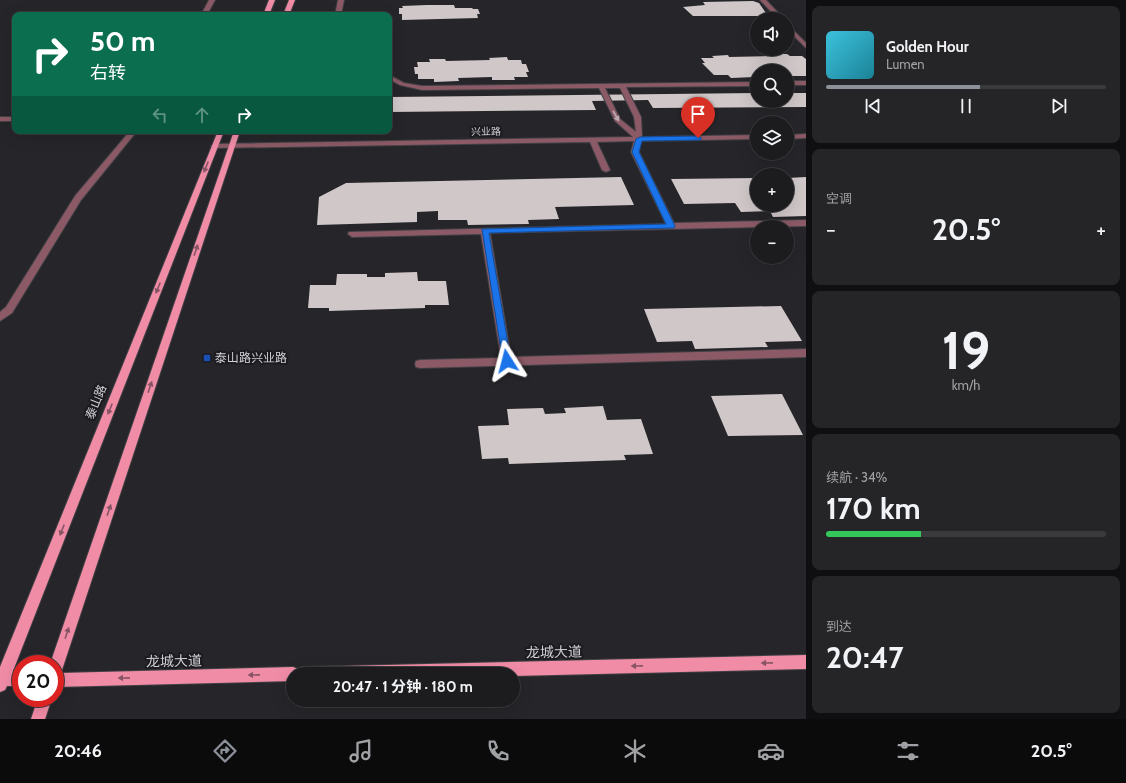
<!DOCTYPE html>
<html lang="zh">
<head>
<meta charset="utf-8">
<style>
  body { margin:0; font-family:Cabin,"Noto Sans SC",sans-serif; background:#252528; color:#f1f3f6; height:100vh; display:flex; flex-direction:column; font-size:15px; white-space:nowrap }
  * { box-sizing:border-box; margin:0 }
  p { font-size:13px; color:#a0a1a4 }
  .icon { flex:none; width:22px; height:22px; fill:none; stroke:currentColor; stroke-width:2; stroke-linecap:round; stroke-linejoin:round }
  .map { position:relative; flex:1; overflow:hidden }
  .sheet { display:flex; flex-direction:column; gap:6px; padding:6px; background:#0f0f11; width:320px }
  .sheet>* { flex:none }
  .guide { position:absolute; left:12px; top:12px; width:380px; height:122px; border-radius:8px; box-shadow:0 4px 16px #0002,0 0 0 1px #3a3a3d; background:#0b6e4f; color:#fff; overflow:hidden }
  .fabs { position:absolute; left:750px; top:12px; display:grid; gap:8px }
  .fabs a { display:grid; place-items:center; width:44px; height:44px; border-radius:50%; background:#1c1c1f; box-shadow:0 4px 16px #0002,0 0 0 1px #3a3a3d; font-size:20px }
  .speed { position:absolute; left:12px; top:655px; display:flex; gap:8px; font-size:20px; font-weight:700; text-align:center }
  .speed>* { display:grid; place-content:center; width:52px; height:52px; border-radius:50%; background:#1c1c1f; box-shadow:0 4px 16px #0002,0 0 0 1px #3a3a3d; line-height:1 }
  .speed .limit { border:6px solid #d22; background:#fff; color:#111 }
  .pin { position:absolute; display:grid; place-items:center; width:34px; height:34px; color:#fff; margin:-41px -17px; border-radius:50% 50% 50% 0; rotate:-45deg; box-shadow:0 0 4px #0007 }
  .pin .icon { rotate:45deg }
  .me { position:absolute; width:44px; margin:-22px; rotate:351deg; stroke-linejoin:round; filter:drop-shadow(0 0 3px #0008) }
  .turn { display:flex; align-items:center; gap:14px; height:84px; padding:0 12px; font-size:18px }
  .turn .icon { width:52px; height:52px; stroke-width:2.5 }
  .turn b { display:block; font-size:28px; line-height:34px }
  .lanes { display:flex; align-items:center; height:38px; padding:0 12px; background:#0003; justify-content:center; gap:20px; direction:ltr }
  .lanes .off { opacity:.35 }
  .big { font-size:30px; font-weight:700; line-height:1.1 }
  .sheet .card { flex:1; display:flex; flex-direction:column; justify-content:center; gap:6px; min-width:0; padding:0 14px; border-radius:8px; background:#252528 }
  .sheet .dial { align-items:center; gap:0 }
  .dial b { font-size:52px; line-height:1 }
  .song { display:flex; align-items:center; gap:12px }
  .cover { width:48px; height:48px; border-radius:6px; background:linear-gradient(135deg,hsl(190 70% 55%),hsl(190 70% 35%)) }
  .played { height:4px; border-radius:2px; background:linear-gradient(90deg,#8c9099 55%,#3a3a3d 55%) }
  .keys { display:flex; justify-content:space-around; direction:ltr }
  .heat { display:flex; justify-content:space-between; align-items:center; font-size:22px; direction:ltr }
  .charge { height:6px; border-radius:3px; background:linear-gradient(90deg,#34c759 34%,#3a3a3d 0) }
  .trip { position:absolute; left:286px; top:667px; width:234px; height:40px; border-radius:20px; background:#1c1c1f; box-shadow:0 4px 16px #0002,0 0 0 1px #3a3a3d; font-weight:700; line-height:40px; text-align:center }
  .menu { display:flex; height:64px; justify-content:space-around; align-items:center; background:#0b0b0c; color:#a0a1a4 }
  .menu .icon { width:28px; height:28px }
  .menu .active { color:#8c9099 }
  .menu b { font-size:18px; color:#f1f3f6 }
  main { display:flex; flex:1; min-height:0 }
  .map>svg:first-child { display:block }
  .building { fill:#d0c8c8 }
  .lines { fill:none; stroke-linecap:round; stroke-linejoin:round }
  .minor-casing { stroke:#414044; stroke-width:2 }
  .major-casing { stroke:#414044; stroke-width:2 }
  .minor { fill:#8b5a66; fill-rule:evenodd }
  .major { fill:#f18ca7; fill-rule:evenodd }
  .oneway { fill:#bcadb2 }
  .oneway2 { fill:#865464 }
  .route { fill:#1a73e8; stroke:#114b97 }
  .transit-dot { fill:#1a4fb4; stroke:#1c1b20; stroke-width:1.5 }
  .labels { text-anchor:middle; stroke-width:4; stroke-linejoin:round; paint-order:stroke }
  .far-street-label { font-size:10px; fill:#d1d0d3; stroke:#1c1b20 }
  .poi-label { font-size:12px; fill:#d1d0d3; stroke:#1c1b20; text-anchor:start }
  .street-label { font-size:12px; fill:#d1d0d3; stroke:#1c1b20 }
  .near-street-label { font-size:14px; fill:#d1d0d3; stroke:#1c1b20 }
</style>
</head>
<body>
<main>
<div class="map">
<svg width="806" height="719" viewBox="0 0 806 719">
  <rect width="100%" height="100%" fill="#262529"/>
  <path class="building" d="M753,1L759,3L768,16H693L683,7L705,5L703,2Z
    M427,5H454L455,8H472L473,9H478L480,14H477L478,18L402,20V14H399V8H403L402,6Z
    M770,54H787L790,56H802L806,59V76H788L787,71H757V74H752L755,77L731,78L728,75H714L702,63H705L701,58H714L712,56L728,55L729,57L772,56Z
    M507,57L508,60H521L522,64H526L529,72H526L528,77H514L515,80H492V77L458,78L459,81L434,82V79H418V74H415L414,67H418L417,62H430L429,59H445L446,61L490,60L489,58Z
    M757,93V101H787V93H806V107L653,108L648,100L592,101L596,110L389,112V97Z
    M621,177L634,205L555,207L559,219L528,220L529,224L468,225L467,220H438V211L417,212V222L317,225L319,197L346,183Z
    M806,177V216L773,217L770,211L741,212L735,203L684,204L671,179L757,178V205H787V178Z
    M417,272L418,281H446L449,305H425V308L329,311V308H308L310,285H336L337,274H367V277H385V273Z
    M781,306L802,341L765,342L768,347L695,349L692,341L657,342L644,309Z
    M782,394L803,435L728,436L711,396Z
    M603,406L607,420L641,419L653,454L624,455L626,460L509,464L508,458L482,459L478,426L509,425L507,409L543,408L545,414L566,413L564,408Z"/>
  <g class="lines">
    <defs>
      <path id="minor" d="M209,0H215L207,15H201Z
        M338,0H344L341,15H335Z
        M760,0H766L784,19H778Z
        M787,24L806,43V48L787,29Z
        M389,75L404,83L422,86L757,82V86L626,87L641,117L642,137L757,135V139L641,141L639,152L674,223L806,220V226L490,233L511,357L806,349V357L420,368L416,367L415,364L416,361L420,360L501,358L481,234L352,237L348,234L349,232L666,224L631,152L634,141L597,142L610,170L606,172L602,170L590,142L215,148L211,146L215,144L633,137L615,121L599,88L422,90L400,85L389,79ZM605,88H620L634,117L636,132L620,119Z
        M787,81H806V85H787Z
        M0,117H15V121H0Z
        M130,131H137L81,200L12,313L0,321V312L6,307L75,196Z
        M806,134V138L787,139V135Z"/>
      <path id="major" d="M269,0H275L269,15H263Z
        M289,0H295L289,15H283Z
        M218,131H224L13,671L21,672V686H7L5,690L0,692V667Z
        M234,131H240L61,673L293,667L298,669L303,667L806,655V669L513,676V674H293V681L55,687V664H50Z
        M38,698H52L45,719H31Z"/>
    </defs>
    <use href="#minor" class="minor-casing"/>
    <use href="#major" class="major-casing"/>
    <use href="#minor" class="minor"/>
    <use href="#major" class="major"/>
  </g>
  <defs><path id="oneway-solid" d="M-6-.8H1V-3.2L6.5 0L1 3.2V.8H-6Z"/></defs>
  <use class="oneway" href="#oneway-solid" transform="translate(616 116) rotate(61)"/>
  <g class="oneway2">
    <use href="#oneway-solid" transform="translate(206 167) rotate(112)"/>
    <use href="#oneway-solid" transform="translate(196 250) rotate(-71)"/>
    <use href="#oneway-solid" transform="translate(158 288) rotate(112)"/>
    <use href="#oneway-solid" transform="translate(150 387) rotate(-71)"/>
    <use href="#oneway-solid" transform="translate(110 409) rotate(112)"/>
    <use href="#oneway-solid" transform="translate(109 510) rotate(-71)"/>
    <use href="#oneway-solid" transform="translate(62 530) rotate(112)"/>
    <use href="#oneway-solid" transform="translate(67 633) rotate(-71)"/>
    <use href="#oneway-solid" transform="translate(767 663) rotate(179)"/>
    <use href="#oneway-solid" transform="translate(637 666) rotate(179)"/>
    <use href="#oneway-solid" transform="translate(254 675) rotate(179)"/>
    <use href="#oneway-solid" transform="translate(124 678) rotate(179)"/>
  </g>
  <path class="route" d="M698,136L701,138V140L642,141L639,152L675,226L674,228L489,233L511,361L510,363H503L482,229L666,224L632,152L636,139L640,137Z"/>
  <rect class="transit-dot" x="203" y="354" width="8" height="8" rx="2"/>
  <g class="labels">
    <g class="far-street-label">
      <text transform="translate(486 131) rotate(-1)" y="4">兴业路</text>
    </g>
    <g class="poi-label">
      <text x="215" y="362">泰山路兴业路</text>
    </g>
    <g class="street-label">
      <text transform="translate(96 402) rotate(-68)" y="4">泰山路</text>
    </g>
    <g class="near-street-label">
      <text transform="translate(554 652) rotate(-1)" y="5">龙城大道</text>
      <text transform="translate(174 661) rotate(-1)" y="5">龙城大道</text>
    </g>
  </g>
</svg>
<div class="fabs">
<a><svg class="icon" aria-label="sound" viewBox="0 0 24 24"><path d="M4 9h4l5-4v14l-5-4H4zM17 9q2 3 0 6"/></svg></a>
<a><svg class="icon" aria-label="search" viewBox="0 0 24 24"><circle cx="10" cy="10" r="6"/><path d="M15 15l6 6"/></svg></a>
<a><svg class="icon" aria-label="layers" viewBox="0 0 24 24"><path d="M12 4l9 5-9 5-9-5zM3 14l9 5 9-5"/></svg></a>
<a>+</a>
<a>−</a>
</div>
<div class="speed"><div class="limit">20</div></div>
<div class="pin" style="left:698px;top:138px;background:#d93025"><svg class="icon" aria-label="arrive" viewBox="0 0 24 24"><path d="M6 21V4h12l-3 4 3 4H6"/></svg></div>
<svg class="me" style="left:507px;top:361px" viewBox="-20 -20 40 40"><path d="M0-17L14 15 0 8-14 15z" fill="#1a73e8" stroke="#fff" stroke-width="4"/></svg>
<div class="trip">20:47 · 1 分钟 · 180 m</div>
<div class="guide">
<div class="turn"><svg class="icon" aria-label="right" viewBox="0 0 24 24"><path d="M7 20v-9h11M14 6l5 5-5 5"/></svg><div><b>50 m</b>右转</div></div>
<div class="lanes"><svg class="icon off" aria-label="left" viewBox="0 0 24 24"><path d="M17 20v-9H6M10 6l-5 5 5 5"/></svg><svg class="icon off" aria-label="ahead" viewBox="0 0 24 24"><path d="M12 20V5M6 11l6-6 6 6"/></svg><svg class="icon" aria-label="right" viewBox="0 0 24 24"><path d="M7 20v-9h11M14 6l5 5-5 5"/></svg></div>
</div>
</div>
<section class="sheet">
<div class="card">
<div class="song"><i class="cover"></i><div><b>Golden Hour</b><p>Lumen</p></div></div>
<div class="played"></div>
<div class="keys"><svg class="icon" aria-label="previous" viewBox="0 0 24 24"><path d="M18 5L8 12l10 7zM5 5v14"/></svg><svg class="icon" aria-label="pause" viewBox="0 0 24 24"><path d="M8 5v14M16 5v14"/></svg><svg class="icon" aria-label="next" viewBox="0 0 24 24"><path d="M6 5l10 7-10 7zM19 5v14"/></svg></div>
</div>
<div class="card"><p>空调</p>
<div class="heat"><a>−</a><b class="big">20.5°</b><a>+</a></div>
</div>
<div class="card dial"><b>19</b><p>km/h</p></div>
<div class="card"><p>续航 · 34%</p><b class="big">170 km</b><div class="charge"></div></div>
<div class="card"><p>到达</p><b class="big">20:47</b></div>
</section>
</main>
<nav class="menu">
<b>20:46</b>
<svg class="icon active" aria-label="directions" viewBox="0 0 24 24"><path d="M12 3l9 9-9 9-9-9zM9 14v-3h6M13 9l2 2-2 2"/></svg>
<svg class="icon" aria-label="music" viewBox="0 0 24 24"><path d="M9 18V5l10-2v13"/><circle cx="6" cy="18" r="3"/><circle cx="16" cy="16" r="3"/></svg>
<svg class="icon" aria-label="phone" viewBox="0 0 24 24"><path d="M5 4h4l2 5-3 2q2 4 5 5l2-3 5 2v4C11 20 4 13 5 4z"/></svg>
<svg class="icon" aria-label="climate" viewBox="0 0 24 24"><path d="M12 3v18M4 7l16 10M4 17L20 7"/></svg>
<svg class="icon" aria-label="car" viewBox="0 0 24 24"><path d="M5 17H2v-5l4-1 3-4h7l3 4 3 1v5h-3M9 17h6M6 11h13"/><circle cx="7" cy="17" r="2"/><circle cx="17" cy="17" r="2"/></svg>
<svg class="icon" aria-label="filters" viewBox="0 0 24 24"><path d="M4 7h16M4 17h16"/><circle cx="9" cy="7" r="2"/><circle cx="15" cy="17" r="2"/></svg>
<b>20.5°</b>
</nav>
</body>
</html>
